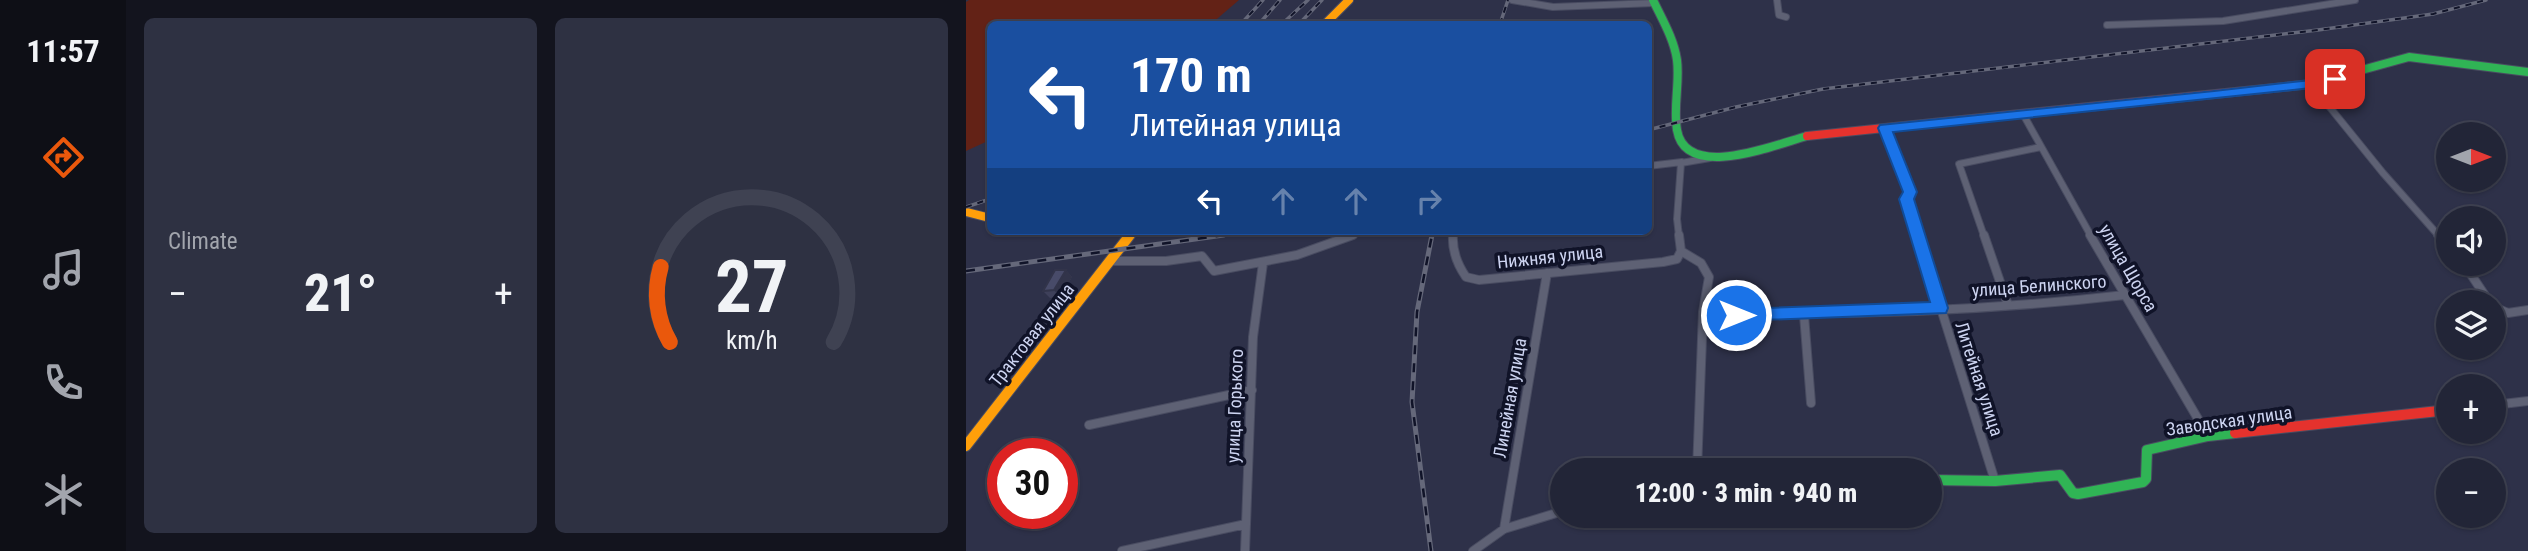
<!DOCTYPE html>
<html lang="en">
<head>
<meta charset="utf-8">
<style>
  body { margin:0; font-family:"Roboto Condensed",sans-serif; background:#2e3142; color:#f1f3f6; height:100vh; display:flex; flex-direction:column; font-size:26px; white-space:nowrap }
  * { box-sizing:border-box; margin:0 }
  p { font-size:23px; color:#a2a5ad }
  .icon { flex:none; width:38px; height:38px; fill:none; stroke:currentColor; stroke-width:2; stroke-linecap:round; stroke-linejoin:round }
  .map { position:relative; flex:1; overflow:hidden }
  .side { display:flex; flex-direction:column; gap:18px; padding:18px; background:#13141e; width:840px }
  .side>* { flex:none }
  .guide { position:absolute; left:21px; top:21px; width:665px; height:214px; border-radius:10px; box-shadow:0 2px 5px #0004,0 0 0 2px #3f4252; background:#1a4fa0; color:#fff; overflow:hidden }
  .needle { width:46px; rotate:90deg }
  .fabs { position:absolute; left:1470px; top:122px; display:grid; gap:14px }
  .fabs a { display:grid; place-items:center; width:70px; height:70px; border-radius:50%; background:#222537; box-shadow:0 2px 5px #0004,0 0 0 2px #3f4252; font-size:35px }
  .speed { position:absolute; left:21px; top:438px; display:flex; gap:14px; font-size:35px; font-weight:700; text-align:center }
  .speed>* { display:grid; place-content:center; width:91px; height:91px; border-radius:50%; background:#222537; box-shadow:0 2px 5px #0004,0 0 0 2px #3f4252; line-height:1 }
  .speed .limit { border:10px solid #d22; background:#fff; color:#111 }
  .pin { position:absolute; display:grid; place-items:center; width:60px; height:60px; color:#fff; margin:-30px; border-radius:14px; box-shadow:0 4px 10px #0006 }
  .me { position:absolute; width:77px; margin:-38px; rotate:90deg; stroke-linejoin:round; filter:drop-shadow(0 0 5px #0008) }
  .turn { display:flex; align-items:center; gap:24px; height:147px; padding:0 28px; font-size:32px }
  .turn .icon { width:91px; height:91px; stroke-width:2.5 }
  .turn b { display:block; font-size:49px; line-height:60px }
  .lanes { display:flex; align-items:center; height:66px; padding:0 28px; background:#0003; justify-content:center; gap:35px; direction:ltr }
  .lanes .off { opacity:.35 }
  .big { font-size:52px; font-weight:800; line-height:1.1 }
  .side .widget { flex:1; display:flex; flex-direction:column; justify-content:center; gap:10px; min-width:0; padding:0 24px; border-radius:10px; background:#2e3142 }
  .side .dial { align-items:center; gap:0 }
  .dial svg { height:182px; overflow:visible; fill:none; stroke:#3f4252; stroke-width:7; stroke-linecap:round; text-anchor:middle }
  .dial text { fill:#f1f3f6; stroke:none }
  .heat { display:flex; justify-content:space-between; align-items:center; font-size:38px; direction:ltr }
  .side .tiles { flex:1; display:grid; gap:18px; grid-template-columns:repeat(2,1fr) }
  .trip { position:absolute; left:584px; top:458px; width:392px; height:70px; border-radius:35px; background:#222537; box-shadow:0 2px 5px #0004,0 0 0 2px #3f4252; font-weight:800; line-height:70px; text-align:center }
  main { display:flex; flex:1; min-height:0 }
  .menu { display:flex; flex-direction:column; width:126px; justify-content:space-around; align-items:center; background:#0e0f16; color:#a2a5ad }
  .menu .icon { width:49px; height:49px }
  .menu .selected { color:#ea580c }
  .menu b { font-size:32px; color:#f1f3f6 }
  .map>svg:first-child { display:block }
  .green { fill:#632216 }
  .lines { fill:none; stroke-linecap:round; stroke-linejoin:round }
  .street-far1-casing { stroke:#494c61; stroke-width:8 }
  .street-casing { stroke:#494c61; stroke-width:10 }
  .fast-far1-casing { stroke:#494c61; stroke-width:10 }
  .fast-casing { stroke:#494c61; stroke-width:12 }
  .slow-far1-casing { stroke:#494c61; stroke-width:10 }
  .slow-casing { stroke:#494c61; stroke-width:12 }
  .jam-far1-casing { stroke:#494c61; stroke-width:10 }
  .jam-casing { stroke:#494c61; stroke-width:12 }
  .street-far1 { stroke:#5e6174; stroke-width:6 }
  .street { stroke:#5e6174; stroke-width:8 }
  .fast-far1 { stroke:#30b455; stroke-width:8 }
  .fast { stroke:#30b455; stroke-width:10 }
  .slow-far1 { stroke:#ff9f0a; stroke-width:8 }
  .slow { stroke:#ff9f0a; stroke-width:10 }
  .jam-far1 { stroke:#e5322d; stroke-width:8 }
  .jam { stroke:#e5322d; stroke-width:10 }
  .rail-far1-casing { stroke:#65687a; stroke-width:3.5 }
  .rail-casing { stroke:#65687a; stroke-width:5 }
  .rail-far1 { stroke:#101328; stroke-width:2; stroke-dasharray:6; stroke-linecap:butt }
  .rail { stroke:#101328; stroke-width:2.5; stroke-dasharray:9; stroke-linecap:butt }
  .wall { fill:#3e405a }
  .shaded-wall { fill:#32344a }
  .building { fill:#484b69; stroke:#32344a; stroke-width:2 }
  .route { fill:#1a73e8; stroke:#114b97; stroke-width:2 }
  .labels { text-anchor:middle; stroke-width:7; stroke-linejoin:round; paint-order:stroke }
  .street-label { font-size:18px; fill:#cdd4f1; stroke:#101328 }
</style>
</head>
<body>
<main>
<nav class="menu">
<b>11:57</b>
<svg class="icon selected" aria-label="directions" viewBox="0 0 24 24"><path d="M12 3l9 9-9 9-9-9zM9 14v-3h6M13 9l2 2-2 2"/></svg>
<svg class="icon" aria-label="music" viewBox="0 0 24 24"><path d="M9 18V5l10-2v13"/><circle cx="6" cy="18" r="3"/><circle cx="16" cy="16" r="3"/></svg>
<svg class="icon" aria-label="phone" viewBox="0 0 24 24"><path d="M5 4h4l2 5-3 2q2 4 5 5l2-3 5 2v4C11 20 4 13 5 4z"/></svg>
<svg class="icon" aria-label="climate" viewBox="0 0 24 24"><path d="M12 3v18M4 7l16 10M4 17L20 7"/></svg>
</nav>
<section class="side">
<div class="tiles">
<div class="widget"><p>Climate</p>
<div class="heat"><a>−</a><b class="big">21°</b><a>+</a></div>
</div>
<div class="widget dial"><svg viewBox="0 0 100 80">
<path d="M14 69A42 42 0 1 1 86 69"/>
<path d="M14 69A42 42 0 0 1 10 36" stroke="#ea580c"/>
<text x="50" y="56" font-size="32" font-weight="700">27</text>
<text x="50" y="72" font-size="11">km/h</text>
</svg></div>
</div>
</section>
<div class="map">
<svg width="1562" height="551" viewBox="0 0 1562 551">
  <rect width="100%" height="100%" fill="#2e3149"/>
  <path class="green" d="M3,0H273L245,24H24V140L0,151V2Z"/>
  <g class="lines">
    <defs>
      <path id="street-far1" d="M546,0L587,7L688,3
        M811,0L813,15L820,17
        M1141,25L1257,21L1389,0
        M1345,84L1417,173L1473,236
        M1057,114L1125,236
        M918,128L944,192L941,199L953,236
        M682,166L716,162
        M382,236L396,231
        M486,236L487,231
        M713,236L711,219L715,163L744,158
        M1018,236L993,164L1075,147"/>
      <path id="street" d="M487,235C486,250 491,264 500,277L513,280L697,262L711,259L715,251
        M713,235L715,251L735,263L743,277L737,312L731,471
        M952,235L1029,481
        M1018,235L1042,305
        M1124,235L1242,436
        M1472,235L1482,246
        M144,261H200L236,256L248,271L331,255L387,235
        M1498,264L1524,303
        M1528,307L1542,313L1562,310
        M737,312C878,316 1019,311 1159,295
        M838,315L845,403
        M1528,405L1562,401
        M123,425L286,390
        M538,529L581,273
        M156,551L280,524
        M279,551L287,337L297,263
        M507,551L538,529L597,511"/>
      <path id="fast-far1" d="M687,0C696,19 708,39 711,60C714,83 707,107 711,130C720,182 811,144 841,136
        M1326,86L1345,84L1443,57L1562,72"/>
      <path id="fast" d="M964,480L1029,481L1094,475L1107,493L1112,494L1177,482L1180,479L1181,450L1242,436L1269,433"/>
      <path id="slow-far1" d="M359,24L383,0
        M0,212L24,218
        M163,236L167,231"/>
      <path id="slow" d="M0,446L164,235"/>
      <path id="jam-far1" d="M841,136L1326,86"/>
      <path id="jam" d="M1269,433L1482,410"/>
    </defs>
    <use href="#street-far1" class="street-far1-casing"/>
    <use href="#street" class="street-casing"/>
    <use href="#fast-far1" class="fast-far1-casing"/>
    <use href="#fast" class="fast-casing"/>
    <use href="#slow-far1" class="slow-far1-casing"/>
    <use href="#slow" class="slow-casing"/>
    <use href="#jam-far1" class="jam-far1-casing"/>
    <use href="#jam" class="jam-casing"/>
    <use href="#street-far1" class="street-far1"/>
    <use href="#street" class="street"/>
    <use href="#fast-far1" class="fast-far1"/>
    <use href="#fast" class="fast"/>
    <use href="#slow-far1" class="slow-far1"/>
    <use href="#slow" class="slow"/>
    <use href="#jam-far1" class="jam-far1"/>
    <use href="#jam" class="jam"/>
    <defs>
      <path id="rail-far1" d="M275,24L297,0
        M293,24L314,0
        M316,24L342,0
        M333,24L356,0
        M534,24L542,0
        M682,130L770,107L857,89L1352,30L1467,14L1520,0
        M0,207L24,199
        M246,236L283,231
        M466,236L467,231"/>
      <path id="rail" d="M0,271L258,235
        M465,551L446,402L451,312L466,235"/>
    </defs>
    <use href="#rail-far1" class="rail-far1-casing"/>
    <use href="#rail" class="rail-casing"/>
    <use href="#rail-far1" class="rail-far1"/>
    <use href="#rail" class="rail"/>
  </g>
  <path class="wall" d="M100,270L106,277L94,297L84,298L77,291Z"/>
  <path class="shaded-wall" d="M100,270L106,277L94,297L88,290Z"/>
  <path class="building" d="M89,270H100L88,290L77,291Z"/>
  <path class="route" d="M1369,75L1374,76V81L1345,88L927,132L951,192L948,199L982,308L980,313L770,321L764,320L762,315L764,310L770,309L964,302L933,199L937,192L912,128L914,125L1248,91L1345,80Z"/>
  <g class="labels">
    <g class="street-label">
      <text transform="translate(584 257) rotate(-6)" y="6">Нижняя улица</text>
      <text transform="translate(1162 268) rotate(60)" y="6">улица Щорса</text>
      <text transform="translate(1073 286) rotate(-4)" y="6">улица Белинского</text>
      <text transform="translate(66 335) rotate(-52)" y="6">Трактовая улица</text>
      <text transform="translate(1013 379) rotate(72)" y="6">Литейная улица</text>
      <text transform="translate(544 398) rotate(-80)" y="6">Линейная улица</text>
      <text transform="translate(269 406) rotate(-88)" y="6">улица Горького</text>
      <text transform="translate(1263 421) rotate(-8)" y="6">Заводская улица</text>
    </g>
  </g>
</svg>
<div class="fabs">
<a><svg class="needle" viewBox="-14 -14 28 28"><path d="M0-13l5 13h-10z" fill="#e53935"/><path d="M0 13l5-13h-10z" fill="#a2a5ad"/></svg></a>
<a><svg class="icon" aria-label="sound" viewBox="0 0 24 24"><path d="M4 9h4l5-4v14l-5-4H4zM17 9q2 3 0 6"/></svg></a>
<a><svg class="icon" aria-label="layers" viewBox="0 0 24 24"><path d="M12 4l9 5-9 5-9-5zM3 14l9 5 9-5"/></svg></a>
<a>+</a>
<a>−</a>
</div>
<div class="speed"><div class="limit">30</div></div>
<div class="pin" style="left:1369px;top:79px;background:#d93025"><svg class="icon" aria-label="arrive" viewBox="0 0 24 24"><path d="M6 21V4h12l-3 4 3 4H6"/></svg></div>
<svg class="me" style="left:770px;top:315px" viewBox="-20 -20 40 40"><circle r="17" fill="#1a73e8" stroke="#fff" stroke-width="3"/><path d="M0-11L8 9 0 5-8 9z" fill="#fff"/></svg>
<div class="trip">12:00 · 3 min · 940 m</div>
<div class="guide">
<div class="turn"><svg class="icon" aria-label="left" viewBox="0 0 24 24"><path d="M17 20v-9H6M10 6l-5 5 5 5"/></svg><div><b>170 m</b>Литейная улица</div></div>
<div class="lanes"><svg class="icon" aria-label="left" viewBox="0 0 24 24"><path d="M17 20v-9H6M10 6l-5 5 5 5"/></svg><svg class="icon off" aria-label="ahead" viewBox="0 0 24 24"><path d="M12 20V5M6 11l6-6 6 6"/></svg><svg class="icon off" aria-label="ahead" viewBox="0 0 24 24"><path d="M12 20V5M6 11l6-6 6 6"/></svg><svg class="icon off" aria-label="right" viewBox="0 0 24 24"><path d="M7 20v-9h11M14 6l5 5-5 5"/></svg></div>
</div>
</div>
</main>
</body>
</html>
